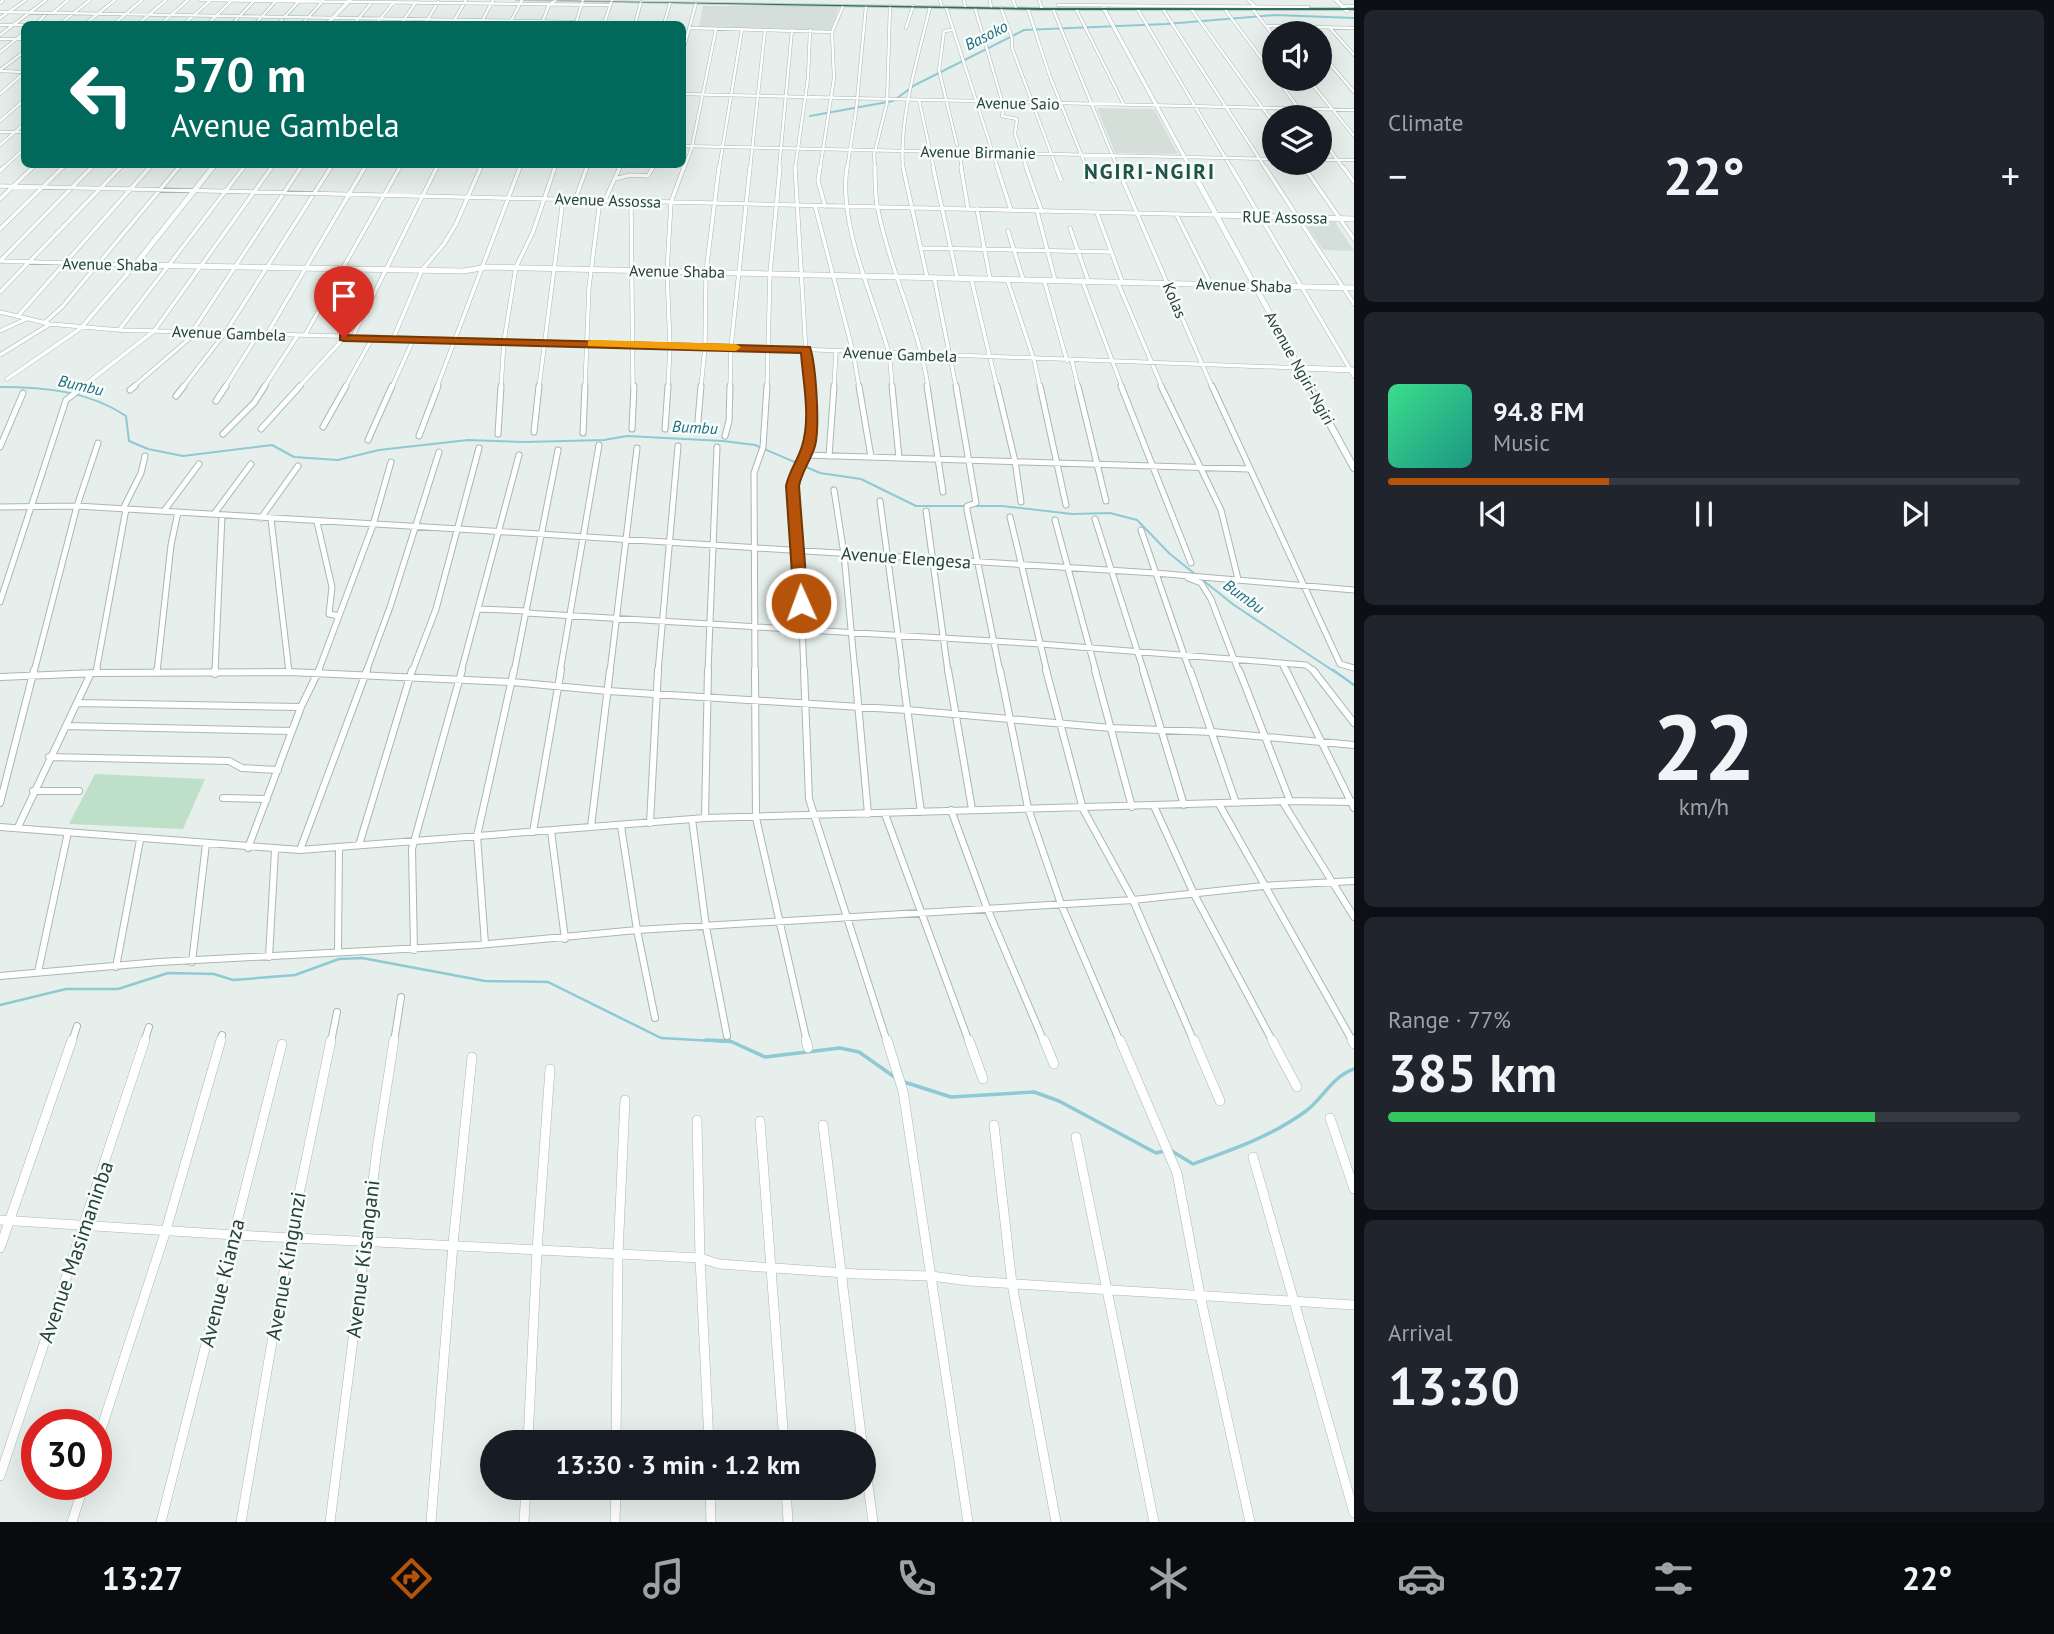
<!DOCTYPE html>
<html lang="en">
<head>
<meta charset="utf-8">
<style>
  body { margin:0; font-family:"PT Sans",sans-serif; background:#20242c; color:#f1f3f6; height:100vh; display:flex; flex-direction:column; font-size:26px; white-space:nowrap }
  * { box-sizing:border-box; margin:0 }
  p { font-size:23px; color:#9ea1a6 }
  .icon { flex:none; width:38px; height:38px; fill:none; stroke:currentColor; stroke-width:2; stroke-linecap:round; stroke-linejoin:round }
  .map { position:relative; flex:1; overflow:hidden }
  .panel { display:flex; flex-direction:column; gap:10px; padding:10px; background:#0d0f14; width:700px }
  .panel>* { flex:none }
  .guide { position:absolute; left:21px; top:21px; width:665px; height:147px; border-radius:10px; box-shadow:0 7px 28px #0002; background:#00695c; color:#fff; overflow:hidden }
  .buttons { position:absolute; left:1262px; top:21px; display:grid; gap:14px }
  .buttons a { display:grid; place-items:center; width:70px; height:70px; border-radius:50%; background:#171b24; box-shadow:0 7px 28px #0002; font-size:35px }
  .speed { position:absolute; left:21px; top:1409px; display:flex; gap:14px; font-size:35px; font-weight:700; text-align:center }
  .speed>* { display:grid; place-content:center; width:91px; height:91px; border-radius:50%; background:#171b24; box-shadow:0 7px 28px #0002; line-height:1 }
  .speed .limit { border:10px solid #d22; background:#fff; color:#111 }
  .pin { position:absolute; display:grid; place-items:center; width:60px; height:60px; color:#fff; margin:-72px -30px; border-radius:50% 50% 50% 0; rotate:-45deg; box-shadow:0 0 7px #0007 }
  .pin .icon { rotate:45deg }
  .me { position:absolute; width:77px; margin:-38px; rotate:358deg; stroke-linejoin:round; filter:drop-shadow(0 0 5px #0008) }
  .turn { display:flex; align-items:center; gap:24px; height:147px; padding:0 35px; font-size:32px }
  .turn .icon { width:91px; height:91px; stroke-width:2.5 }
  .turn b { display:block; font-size:49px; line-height:60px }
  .big { font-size:52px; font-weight:700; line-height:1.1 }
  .panel .card { flex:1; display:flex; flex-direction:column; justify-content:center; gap:10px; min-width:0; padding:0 24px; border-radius:10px; background:#20242c }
  .panel .dial { align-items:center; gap:0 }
  .dial b { font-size:91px; line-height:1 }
  .song { display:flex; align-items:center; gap:21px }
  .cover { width:84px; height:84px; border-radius:10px; background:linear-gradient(135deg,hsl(150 70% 55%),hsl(170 70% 35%)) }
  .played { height:7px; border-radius:4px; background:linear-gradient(90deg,#b45309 35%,#363941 35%) }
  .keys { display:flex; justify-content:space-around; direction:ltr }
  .heat { display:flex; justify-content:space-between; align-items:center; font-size:38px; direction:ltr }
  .charge { height:10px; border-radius:5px; background:linear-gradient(90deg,#34c759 77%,#363941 0) }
  .trip { position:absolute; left:480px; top:1430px; width:396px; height:70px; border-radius:35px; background:#171b24; box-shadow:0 7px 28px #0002; font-weight:700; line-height:70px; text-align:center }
  .menu { display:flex; height:112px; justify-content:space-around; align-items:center; background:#090b0e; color:#9ea1a6 }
  .menu .icon { width:49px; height:49px }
  .menu .active { color:#b45309 }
  .menu b { font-size:32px; color:#f1f3f6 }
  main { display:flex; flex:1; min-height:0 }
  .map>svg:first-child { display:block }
  .built { fill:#d4dfda }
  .green { fill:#bfe0c8 }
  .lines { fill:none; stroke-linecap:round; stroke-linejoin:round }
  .stream-far2 { stroke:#8ec9d4; stroke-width:2 }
  .stream-far1 { stroke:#8ec9d4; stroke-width:2.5 }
  .stream { stroke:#8ec9d4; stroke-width:3.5 }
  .street-far4-casing { stroke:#a8b8b2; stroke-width:3.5 }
  .street-far3-casing { stroke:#a8b8b2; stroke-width:4.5 }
  .street-far2-casing { stroke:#a8b8b2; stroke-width:7 }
  .street-far1-casing { stroke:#a8b8b2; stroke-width:8 }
  .street-casing { stroke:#a8b8b2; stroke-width:10 }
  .secondary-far2-casing { stroke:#a4bbb3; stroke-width:4.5 }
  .secondary-far1-casing { stroke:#a4bbb3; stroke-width:6 }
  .secondary-casing { stroke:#a4bbb3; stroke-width:8 }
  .highway-casing { stroke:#c2cac8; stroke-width:2 }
  .street-far4 { stroke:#fff; stroke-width:2.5 }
  .street-far3 { stroke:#fff; stroke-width:3.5 }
  .street-far2 { stroke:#fff; stroke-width:5 }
  .street-far1 { stroke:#fff; stroke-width:6 }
  .street { stroke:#fff; stroke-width:9 }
  .secondary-far2 { stroke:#fff; stroke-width:3.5 }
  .secondary-far1 { stroke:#fff; stroke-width:5 }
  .secondary { stroke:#fff; stroke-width:6 }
  .highway { fill:#2f6f62; fill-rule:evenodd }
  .route { fill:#b45309; stroke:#753606; stroke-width:2 }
  .slow { fill:#f59e0b }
  .labels { text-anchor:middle; stroke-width:5; stroke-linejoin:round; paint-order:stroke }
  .far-water-label { font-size:16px; font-style:italic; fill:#1c6f80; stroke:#f7fbf9 }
  .far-street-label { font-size:16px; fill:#24423a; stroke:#f7fbf9 }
  .street-label { font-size:18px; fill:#24423a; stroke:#f7fbf9 }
  .far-district-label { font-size:21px; font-weight:bold; letter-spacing:2px; fill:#1f5548; stroke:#f7fbf9 }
  .near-street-label { font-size:21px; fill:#24423a; stroke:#f7fbf9 }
</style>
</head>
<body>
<main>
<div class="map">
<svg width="1354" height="1522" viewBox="0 0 1354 1522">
  <rect width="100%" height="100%" fill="#e6efeb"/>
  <path class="built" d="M703,6H839L831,30L699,27Z
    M1097,108L1154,109L1178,154L1115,153Z
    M1304,222H1335L1354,251L1323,250Z"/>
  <path class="green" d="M95,774L205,779L183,829L69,824Z"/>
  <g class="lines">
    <path class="stream-far2" d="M810,116L893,101L915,85L1024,30L1166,24L1275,15L1354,18
      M0,387C44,387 89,391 126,416L129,441L148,449L183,456L272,445L294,457L338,460L379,450L468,440L525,442L604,440L627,436L723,441L755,445L820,473L861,479L916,506H1002L1072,514L1110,513L1137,520L1170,554L1195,574
      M1200,578L1234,605L1335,672"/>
    <path class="stream-far1" d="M1333,670L1354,685
      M0,1005L66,989H118L168,973L214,974L233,980L295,975L339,959L362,958L485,981L548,982L661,1038L732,1042"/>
    <path class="stream" d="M706,1040L730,1041L765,1057L840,1048L859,1052L896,1078
      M901,1081L951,1097L1034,1092L1059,1101L1156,1153L1164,1151
      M1170,1150L1193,1164C1232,1150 1272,1136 1306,1111C1323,1098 1332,1077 1354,1069"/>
    <defs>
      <path id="street-far4" d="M200,0L610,5
        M940,0L942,7
        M964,0L965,7
        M990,0L991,8
        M1013,0L1016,8
        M1039,0L1042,9
        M1248,0L1256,7
        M0,3L3,0
        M1058,5L1308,7
        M1343,6H1354
        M946,7L998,169
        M975,8L1004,108L1002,116L1017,119L1015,134L1027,169
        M1001,8L1012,38V48L1057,169
        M1028,9L1049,74L1087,169
        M1053,9L1118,169
        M1076,9L1124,105
        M1138,10L1232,169
        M1192,10L1274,124
        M1164,11L1266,169
        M1226,11L1274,75
        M1254,11L1274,36
        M0,12L576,22
        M54,12L68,0
        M0,18L26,0
        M481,23L493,0
        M510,23L522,0
        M542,23L549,5L556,0
        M576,23L583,0
        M36,24L47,13
        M60,24L90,0
        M85,24L115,0
        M114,24L142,0
        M138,24L166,0
        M161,24L188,0
        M184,24L211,0
        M208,24L232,0
        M232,24L254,1
        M255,24L276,1
        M278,24L299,1
        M302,24L323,1
        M354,24L372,2
        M376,24L394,2
        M401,24L416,2
        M425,24L438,2
        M452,24L466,0
        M604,24L612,0
        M635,24L641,2
        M664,24L670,3
        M0,25H24
        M1266,26L1354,28
        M689,28L832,32
        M906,28L913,6
        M1330,28L1354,55
        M952,30L944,31L939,70L957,145
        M0,35L46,0
        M0,39H24
        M0,52L24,33
        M1320,52L1354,92
        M682,55L696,3
        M0,70L24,52
        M0,71L24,72
        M1277,79L1305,117
        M1308,79L1354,136
        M0,94L24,73
        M682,94L1354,110
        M919,100L934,169
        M0,121L24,100
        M0,132H24
        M1320,136L1344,169
        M0,145L24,124
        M682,146L1274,159
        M959,152L962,169
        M1320,160H1354
        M1301,163L1305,169
        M2,169L24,149
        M31,169L36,164
        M61,169L66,164
        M90,169L95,164
        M119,169L124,164
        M149,169L153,164
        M178,169L182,164
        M242,169L246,164
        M270,169L274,164
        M300,169L303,164
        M330,169L333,164
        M364,169L367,164
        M399,169L402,164
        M437,169L439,164
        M480,169L482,164
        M519,169L521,164
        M554,169L556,164
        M586,169L588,164
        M619,169L621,164
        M652,169L655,164
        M684,169L692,147L716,29
        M719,169L742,29
        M750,169L765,30
        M779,169L792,30
        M795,169L808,78L810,30
        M820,169L834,78L832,32L843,6
        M847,169L856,111L866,6
        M875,169L874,155L887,103L890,6
        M903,169C899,115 918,59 930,7"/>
      <path id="street-far3" d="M795,167L808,387
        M820,167L818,181L825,206
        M847,167C838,224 873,296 888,350C891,362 891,375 892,387
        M875,167C875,181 875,197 878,210C890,271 919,326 928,387
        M903,167L927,277
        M933,167L957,277
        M961,167L968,209
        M997,167L1011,210
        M1026,167L1042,212
        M1056,167L1061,180
        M1086,167L1092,181
        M1117,167L1212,387
        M1231,167L1354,376
        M1265,167L1354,304
        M1304,167L1354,239
        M1343,167L1354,182
        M0,171L4,167
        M615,179L630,175L648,176L653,167
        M0,186L1216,215
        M0,199L33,167
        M575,200L587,167
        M605,200L620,167
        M631,201L633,387
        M815,206L853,352L859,387
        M977,209L990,279
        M1037,211L1055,280
        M1097,213L1122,281
        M1176,214L1211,284
        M1070,228L1088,280
        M0,229L63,167
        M1008,231L1023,279
        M921,248L1112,252
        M0,261L92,167
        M0,261L135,265
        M934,277L956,387
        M971,278L997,387
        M1007,279L1034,360L1040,387
        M1044,280L1067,361
        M1082,280L1122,387
        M1117,281L1162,387
        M0,292L121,167
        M0,312L50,324L119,330L768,348L1300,368
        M18,316L150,167
        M44,323L62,307L179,167
        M119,330L244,167
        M0,331L26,319
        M192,332L301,167
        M267,334L365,167
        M305,335L400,167
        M352,338L437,167
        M393,339L422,270L444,244L456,224L481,167
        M0,355L50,324
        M1072,361L1078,387
        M7,379L81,328L135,265
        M82,387L154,331L272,167
        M133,387L197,332
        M183,387L225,333L331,167
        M225,387L259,333
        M264,387L298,335
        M299,387L344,338
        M345,387L372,339
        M392,387L413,340
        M437,387L520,167
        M501,387L504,341L516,267L533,232L555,167
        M539,387L563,199
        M585,387L589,287L600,200
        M668,387L670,346L667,271L671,202L684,167
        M701,387L705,347L706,272L719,167
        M730,387L731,347L750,167
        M767,387L770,273L780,167
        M834,387L836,351"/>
      <path id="street-far2" d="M808,386L811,423L805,455L1249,469
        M859,386L871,457
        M892,386L899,458
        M927,386L943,492
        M956,386L976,503L967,506V510L1000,672
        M997,386L1015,461L1021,502
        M1040,386L1066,505
        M1078,386L1106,501
        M1121,386L1191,563
        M1161,386L1221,510L1238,579
        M1212,386L1340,664L1354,668
        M130,390L135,386
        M176,396L184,386
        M216,401L226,386
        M323,427L346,386
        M261,429L300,386
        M632,429L634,386
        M665,429L668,386
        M534,432L539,386
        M697,432L701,386
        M583,433L585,386
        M223,434L254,403L265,386
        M498,434L501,386
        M419,436L438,386
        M725,436L729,421L730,386
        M368,440L392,386
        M0,447L23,393
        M829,456L834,386
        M834,490L844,554L855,672
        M880,501L903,672
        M0,507L77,506L459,529L1155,573L1354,590
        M123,509L141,473L145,456
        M164,511L199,464
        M926,511L948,672
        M214,514L251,464
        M1010,517L1047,672
        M261,518L298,466
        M271,519L289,672
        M1095,519L1144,672
        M1055,520L1096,672
        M317,522L332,587L329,614L339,616
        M1141,530L1190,672
        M1188,578L1201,583L1211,599L1239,672
        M0,602L66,400L84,386
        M479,609L527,611
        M526,613L1041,644L1306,665L1315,672
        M1282,663L1286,672
        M34,672L77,506L98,443
        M96,672L126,509
        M157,672L171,545L178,512
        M215,672L222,515
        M318,672L373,525L391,462
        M366,672L390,607L439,452
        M412,672L436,609L479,448
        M461,672L519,455
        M514,672L558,450
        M560,672L599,445
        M610,672L637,448
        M658,672L678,446
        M708,672L717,447
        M755,672L754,473L763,447L767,386
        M804,672L799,552L792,486L796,470L805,455"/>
      <path id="street-far1" d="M755,670L756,818L807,1042
        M804,670L809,799L887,1042
        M855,670L868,814
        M902,670L921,812
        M948,670L972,809
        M1000,670L1028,808L1061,904L1120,1042
        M1046,670L1083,809L1133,900L1194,1042
        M1095,670L1132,807
        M1143,670L1184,805
        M1190,670L1236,803
        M1239,670L1290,801
        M1286,670L1354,808
        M1313,670L1354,723
        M96,673L97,670
        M157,673V670
        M215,674V670
        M0,677L96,673L289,672L512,682L608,691L907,710L1111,728L1212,732L1354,745
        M78,703L301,707
        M67,726L292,731
        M49,757L229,761L242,768L278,770
        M33,791H79
        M223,798L267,799
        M1282,801L1354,917
        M0,803L34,670
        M1219,804L1353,1042
        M1154,806L1194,894L1273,1042
        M951,810L987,908L1044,1042
        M885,814L969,1042
        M705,818L708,670
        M692,819L706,927L727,1036
        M650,823L658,670
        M621,826L637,930L655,1018
        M0,827L300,850L705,818L1290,801L1354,802
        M18,827L91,673
        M591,827L610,670
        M551,831L565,939
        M533,832L561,670
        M359,845L412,670
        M248,848L301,707L319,670
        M300,850L367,670
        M485,944L477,836L514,670
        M414,950L412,849L462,670
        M338,952L339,847
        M269,957L275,850
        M192,962L206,844
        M116,967L140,840
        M38,972L68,832
        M0,976L159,962L478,945L637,930L1133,900L1263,886L1354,881
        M72,1042L77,1026
        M144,1042L149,1027
        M220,1042L222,1035
        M331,1042L337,1012
        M394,1042L401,997"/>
      <path id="street" d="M806,1040L808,1048
        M887,1040L903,1091L968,1522
        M969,1040L983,1079
        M1044,1040L1054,1064
        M1120,1040L1177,1173L1200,1295L1250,1522
        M1194,1040L1220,1101
        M1272,1040L1297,1087
        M1352,1040L1354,1044
        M1330,1118L1354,1189
        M697,1120L700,1258L709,1442
        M760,1121L784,1442
        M823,1125L862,1442
        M994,1125L1012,1284L1056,1522
        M1076,1137L1154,1522
        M1253,1157L1354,1513
        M0,1220L235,1235L700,1258L719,1264L858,1274L931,1276L969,1281L1354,1305
        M0,1248L72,1040
        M528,1442L537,1250L550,1069
        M616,1442L618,1254L625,1100
        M96,1445L166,1230L221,1040
        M863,1448L873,1522
        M0,1476L145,1040
        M710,1488L711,1522
        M786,1488L788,1522
        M72,1522L84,1484
        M161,1522L282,1044
        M241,1522L290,1237L331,1040
        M330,1522L377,1149L394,1040
        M431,1522L453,1244L472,1057
        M524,1522L526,1488
        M615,1522L616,1488"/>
      <path id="secondary-far2" d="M1336,0L1347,11
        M1104,9L1191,169
        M327,24L350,0
        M212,169L216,164"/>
      <path id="secondary-far1" d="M1190,167L1310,387
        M1216,215L1354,219
        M135,265L464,271L487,267L1354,288
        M135,265L213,167
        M1300,368L1354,370"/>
      <path id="secondary" d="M1309,386L1354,468"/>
      <path id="highway" d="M516,0L1042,8H1354V10H1042Z"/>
    </defs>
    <use href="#street-far4" class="street-far4-casing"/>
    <use href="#street-far3" class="street-far3-casing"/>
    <use href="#street-far2" class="street-far2-casing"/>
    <use href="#street-far1" class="street-far1-casing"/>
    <use href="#street" class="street-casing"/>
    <use href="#secondary-far2" class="secondary-far2-casing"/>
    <use href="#secondary-far1" class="secondary-far1-casing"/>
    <use href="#secondary" class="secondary-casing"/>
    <use href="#highway" class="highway-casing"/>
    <use href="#street-far4" class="street-far4"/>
    <use href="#street-far3" class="street-far3"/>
    <use href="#street-far2" class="street-far2"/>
    <use href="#street-far1" class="street-far1"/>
    <use href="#street" class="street"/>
    <use href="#secondary-far2" class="secondary-far2"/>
    <use href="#secondary-far1" class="secondary-far1"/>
    <use href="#secondary" class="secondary"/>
    <use href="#highway" class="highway"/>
  </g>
  <path class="route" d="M340,335L810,347C816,365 820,427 815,446C811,460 802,471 799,486L808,603L801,608L794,603L786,486C789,471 798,460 802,446C811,417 803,382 801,353L344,341L340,340Z"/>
  <path class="slow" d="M592,340L736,344L741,347L736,351L588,346V341Z"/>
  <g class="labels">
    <g class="far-water-label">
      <text transform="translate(986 35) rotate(-27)" y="6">Basoko</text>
      <text transform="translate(81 385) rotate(13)" y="6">Bumbu</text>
      <text transform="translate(695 427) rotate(3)" y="6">Bumbu</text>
      <text transform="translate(1244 596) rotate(36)" y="6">Bumbu</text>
    </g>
    <g class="far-street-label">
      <text transform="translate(1018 103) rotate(1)" y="6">Avenue Saio</text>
      <text transform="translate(978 152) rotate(1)" y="6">Avenue Birmanie</text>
      <text transform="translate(608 200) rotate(2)" y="6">Avenue Assossa</text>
      <text transform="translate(1285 217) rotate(1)" y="6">RUE Assossa</text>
      <text transform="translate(110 264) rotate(1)" y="6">Avenue Shaba</text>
      <text transform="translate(677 271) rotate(1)" y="6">Avenue Shaba</text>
      <text transform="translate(1244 285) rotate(2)" y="6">Avenue Shaba</text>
      <text transform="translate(1175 300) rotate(67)" y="6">Kolas</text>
      <text transform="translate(229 333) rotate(2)" y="6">Avenue Gambela</text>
      <text transform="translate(900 354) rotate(2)" y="6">Avenue Gambela</text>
      <text transform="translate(1300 368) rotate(61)" y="6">Avenue Ngiri-Ngiri</text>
    </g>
    <g class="street-label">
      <text transform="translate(906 558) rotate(4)" y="6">Avenue Elengesa</text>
    </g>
    <g class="far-district-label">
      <text x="1150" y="179">NGIRI-NGIRI</text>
    </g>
    <g class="near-street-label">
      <text transform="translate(76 1252) rotate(-71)" y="7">Avenue Masimaninba</text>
      <text transform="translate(363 1259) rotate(-83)" y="7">Avenue Kisangani</text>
      <text transform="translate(286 1266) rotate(-80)" y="7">Avenue Kingunzi</text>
      <text transform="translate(222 1283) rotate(-76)" y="7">Avenue Kianza</text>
    </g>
  </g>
</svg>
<div class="buttons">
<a><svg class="icon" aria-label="sound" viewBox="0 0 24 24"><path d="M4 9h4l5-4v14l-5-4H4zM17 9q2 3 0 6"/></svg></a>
<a><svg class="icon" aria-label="layers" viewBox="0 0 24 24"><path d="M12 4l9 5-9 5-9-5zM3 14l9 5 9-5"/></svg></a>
</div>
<div class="speed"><div class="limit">30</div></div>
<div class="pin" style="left:344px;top:338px;background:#d93025"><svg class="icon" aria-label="arrive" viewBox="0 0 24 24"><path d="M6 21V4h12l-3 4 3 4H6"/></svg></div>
<svg class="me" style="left:801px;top:603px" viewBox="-20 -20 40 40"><circle r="17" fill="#b45309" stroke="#fff" stroke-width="3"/><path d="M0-11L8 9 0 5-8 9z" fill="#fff"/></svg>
<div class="trip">13:30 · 3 min · 1.2 km</div>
<div class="guide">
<div class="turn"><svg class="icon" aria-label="left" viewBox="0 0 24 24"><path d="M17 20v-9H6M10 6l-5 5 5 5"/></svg><div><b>570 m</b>Avenue Gambela</div></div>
</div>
</div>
<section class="panel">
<div class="card"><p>Climate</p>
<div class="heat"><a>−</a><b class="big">22°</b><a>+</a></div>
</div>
<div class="card">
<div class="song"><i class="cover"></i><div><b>94.8 FM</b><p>Music</p></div></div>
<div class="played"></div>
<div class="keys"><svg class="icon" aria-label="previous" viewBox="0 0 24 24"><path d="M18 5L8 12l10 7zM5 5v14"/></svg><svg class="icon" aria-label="pause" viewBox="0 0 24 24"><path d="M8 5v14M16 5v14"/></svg><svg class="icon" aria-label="next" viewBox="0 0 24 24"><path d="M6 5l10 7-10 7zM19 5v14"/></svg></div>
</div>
<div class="card dial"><b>22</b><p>km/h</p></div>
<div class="card"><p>Range · 77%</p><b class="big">385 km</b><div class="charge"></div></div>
<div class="card"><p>Arrival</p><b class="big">13:30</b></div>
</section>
</main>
<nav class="menu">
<b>13:27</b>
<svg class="icon active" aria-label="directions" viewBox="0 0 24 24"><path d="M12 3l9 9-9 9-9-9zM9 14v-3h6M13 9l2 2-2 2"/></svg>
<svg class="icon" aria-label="music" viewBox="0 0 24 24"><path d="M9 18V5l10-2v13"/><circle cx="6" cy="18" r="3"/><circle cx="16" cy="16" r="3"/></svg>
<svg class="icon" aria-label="phone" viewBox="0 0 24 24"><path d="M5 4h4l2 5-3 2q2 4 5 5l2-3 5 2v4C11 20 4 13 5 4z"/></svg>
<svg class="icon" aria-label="climate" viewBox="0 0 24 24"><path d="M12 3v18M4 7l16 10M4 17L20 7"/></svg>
<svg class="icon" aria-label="car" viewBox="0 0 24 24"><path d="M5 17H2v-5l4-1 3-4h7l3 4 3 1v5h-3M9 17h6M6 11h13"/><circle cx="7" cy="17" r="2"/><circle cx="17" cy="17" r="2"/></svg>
<svg class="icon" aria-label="filters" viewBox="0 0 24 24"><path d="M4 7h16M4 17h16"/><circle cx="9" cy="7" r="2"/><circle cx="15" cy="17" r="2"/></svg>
<b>22°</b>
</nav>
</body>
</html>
